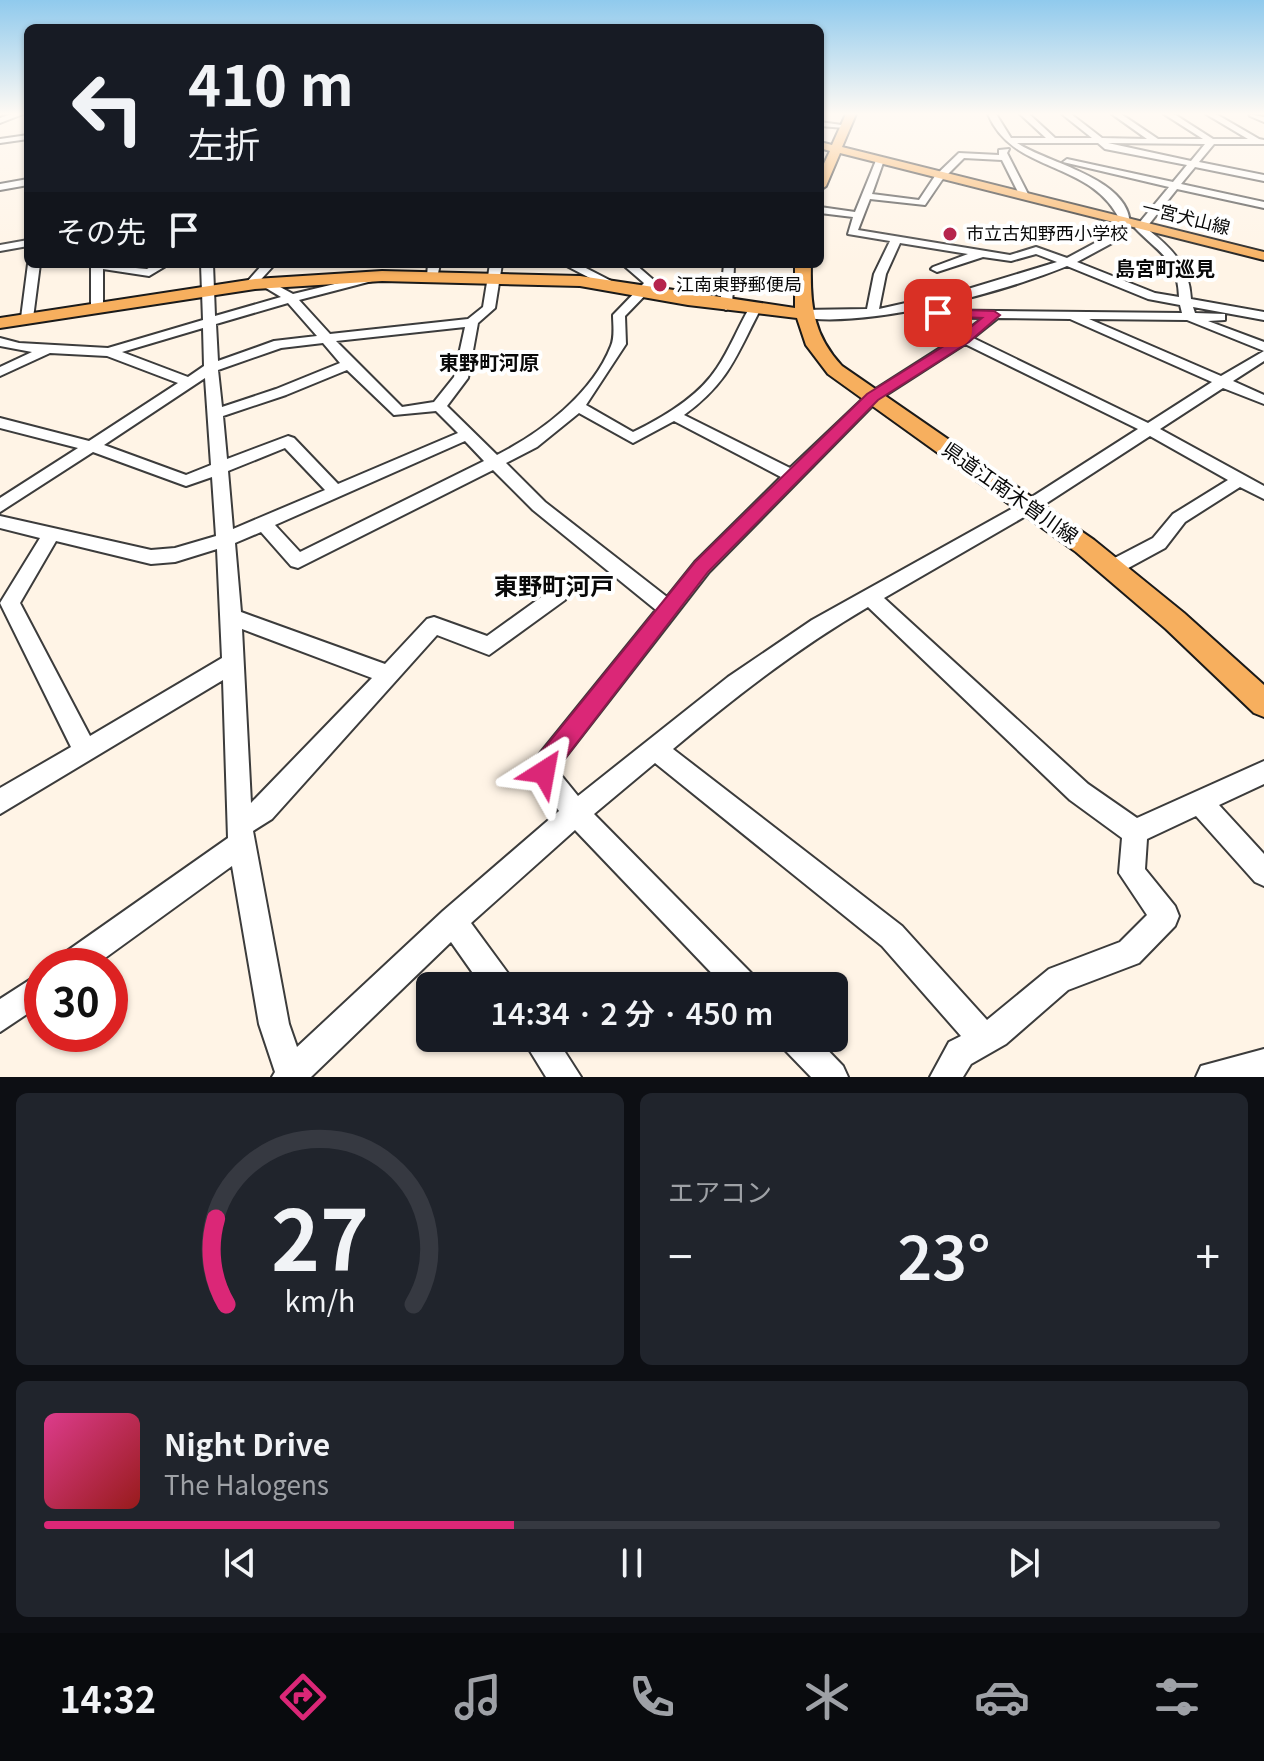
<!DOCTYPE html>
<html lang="ja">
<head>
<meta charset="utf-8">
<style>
  body { margin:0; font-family:Georgia,"Noto Sans JP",serif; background:#20242c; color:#f1f3f6; height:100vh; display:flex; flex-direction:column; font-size:30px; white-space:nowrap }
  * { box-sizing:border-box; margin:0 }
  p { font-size:26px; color:#9ea1a6 }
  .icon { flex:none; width:44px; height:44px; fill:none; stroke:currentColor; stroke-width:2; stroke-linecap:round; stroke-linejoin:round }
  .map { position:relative; height:1077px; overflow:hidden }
  .sheet { display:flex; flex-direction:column; gap:16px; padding:16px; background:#0d0f14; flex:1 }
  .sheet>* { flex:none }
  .hud { position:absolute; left:24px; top:24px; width:800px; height:244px; border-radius:12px; box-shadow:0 2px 6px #0004; background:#171b24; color:#f1f3f6; overflow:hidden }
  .speed { position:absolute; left:24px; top:948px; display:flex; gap:16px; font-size:40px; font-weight:700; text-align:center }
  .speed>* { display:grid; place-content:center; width:104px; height:104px; border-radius:50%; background:#171b24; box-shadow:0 2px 6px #0004; line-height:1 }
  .speed .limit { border:12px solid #d22; background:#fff; color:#111 }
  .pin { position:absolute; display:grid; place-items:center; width:68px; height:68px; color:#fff; margin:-34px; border-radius:16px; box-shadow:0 4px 12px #0006 }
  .me { position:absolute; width:88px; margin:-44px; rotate:34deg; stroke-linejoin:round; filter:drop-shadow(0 0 6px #0008) }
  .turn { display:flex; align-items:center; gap:28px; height:168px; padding:0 32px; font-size:36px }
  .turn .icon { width:104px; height:104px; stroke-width:2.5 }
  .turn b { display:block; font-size:56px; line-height:68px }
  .then { display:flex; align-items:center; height:76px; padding:0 32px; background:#0003; gap:16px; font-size:30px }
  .big { font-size:60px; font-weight:600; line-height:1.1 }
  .sheet .card { flex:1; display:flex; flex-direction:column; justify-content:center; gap:12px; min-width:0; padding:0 28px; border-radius:12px; background:#20242c }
  .sheet .dial { align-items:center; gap:0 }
  .dial svg { height:208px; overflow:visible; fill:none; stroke:#363941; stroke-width:7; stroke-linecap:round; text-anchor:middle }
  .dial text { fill:#f1f3f6; stroke:none }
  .song { display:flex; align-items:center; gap:24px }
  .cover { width:96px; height:96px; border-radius:12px; background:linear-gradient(135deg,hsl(330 70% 55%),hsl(0 70% 35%)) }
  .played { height:8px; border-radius:4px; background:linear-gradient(90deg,#db2777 40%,#363941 40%) }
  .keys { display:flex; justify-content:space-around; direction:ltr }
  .heat { display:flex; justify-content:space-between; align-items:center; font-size:44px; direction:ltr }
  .sheet .tiles { flex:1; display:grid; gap:16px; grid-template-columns:1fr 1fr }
  .card:last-child { grid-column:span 2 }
  .trip { position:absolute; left:416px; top:972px; width:432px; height:80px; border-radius:12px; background:#171b24; box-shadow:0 2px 6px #0004; font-weight:600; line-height:80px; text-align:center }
  .menu { display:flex; height:128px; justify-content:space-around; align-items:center; background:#090b0e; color:#9ea1a6 }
  .menu .icon { width:56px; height:56px }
  .menu .active { color:#db2777 }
  .menu b { font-size:36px; color:#f1f3f6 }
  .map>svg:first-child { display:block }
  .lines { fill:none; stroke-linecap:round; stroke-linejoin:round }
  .minor-casing { stroke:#3c3c3c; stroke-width:4 }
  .major-casing { stroke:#1a1a1a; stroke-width:4 }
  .minor { fill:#fff; fill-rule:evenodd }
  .major { fill:#f7af5e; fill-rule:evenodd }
  .route { fill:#db2777; stroke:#8e194d; stroke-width:2 }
  .poi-dot { fill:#b6254d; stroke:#fff; stroke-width:3 }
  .labels { text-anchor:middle; stroke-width:8; stroke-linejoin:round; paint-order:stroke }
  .far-street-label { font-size:18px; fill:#090909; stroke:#fff }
  .far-poi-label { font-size:18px; fill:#090909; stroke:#fff; text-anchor:start }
  .far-quarter-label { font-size:20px; font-weight:bold; fill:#090909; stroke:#fff }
  .street-label { font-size:20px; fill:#090909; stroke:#fff }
  .quarter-label { font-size:24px; font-weight:bold; fill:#090909; stroke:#fff }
</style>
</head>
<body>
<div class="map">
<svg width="1264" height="1077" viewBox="0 0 1264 1077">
  <rect width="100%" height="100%" fill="#fff4e6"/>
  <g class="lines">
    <defs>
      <path id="minor" d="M11,114H23L0,123V118Z
        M988,114H996L1011,138H1046L1020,114H1029L1055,138H1092L1062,114H1071L1102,138L1147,139L1112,114H1121L1158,139H1203L1164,114H1174L1213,139H1248L1206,114H1216L1259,139L1264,140V144H1214L1199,162L1264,175V181L1195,167L1181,184L1264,202V208L1177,189L1146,228C1172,248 1189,265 1191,299L1264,312V320L1193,307L1195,313L1225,314V320L1208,321L1264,342V361L1233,381L1264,395V404L1223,388L1160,429L1264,486V499L1240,487L1185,522L1165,548L1119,573H1105L1103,568L1105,563L1153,538L1173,514L1228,480L1150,436L1036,510L884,598L1088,784L1137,818L1264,761V784L1219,805L1264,854V886L1255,882L1196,816L1147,839L1145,869L1175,906L1179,916L1175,926L1139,963L1068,990L1006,1044L971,1064L963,1077H930L949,1042L961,1036L882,946L655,763L594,814L754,976L758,986H724L575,830L471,923L510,976L514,986H482L451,942L311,1077H272L275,1072L259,1024L232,866L94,966H56L60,956L228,838L223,680L0,814V788L71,747L0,603L40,538L0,528V516L151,550L175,548L216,536L212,477L186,486L93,452L0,512V498L78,448L0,428V418L89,441L178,383L107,356L50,353L0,376V367L32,352L0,346V338L19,343L108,348L203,320L201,264H213L215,316L281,297L261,285V281H269L293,294L368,276L374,279L372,281L299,300L330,334L468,319L483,307L490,264H502L495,308L478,323L468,378L447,406L497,455C542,432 592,394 611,346C615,337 613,324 613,315L644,283L622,264H635L657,283L625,316L626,344L586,405L633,432C664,417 698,397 717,368C730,349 738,327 750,307H758L760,310C736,356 729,382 684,415L790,468L868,394L959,336L983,318L919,317L913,313L915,310L1182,313L1180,305L1148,299L1067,266C1001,293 867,329 798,317V311L802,310L867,309L874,274L890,241L848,234L853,217L820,213V207L855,212L877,158L884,160L872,194L919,200L935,176L959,153L999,155V150L1009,149L1007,153L1029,196L1021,198L1002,160L964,158L942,180L925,205L870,199L858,230L1010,255L1036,247L1067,258L1106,237L1121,222C1092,159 1013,175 988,114ZM1017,143H1098L1105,149L1187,165L1173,182L1067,159L1063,162L1169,187L1135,228C1159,253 1178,259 1179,297L1155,293L1077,262L1114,242L1130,224C1129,178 1047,163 1017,143ZM1108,143L1205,144L1191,161ZM900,243L968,254L933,267L931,269L937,272L983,257L1011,261L1036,254L1057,262L968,289L879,309L886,274ZM288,303L317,336L274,341L218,361L216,324ZM998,318L1070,319L1212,382L1148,423L973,338ZM1089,319L1187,320L1264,351L1221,376ZM465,327L454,377L434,402L402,407L336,341ZM203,328L204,366L188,377L122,352ZM323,343L340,363L276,389L222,407L218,370L281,348ZM965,344L1138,429L1024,502L812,620L728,677L578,796L556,769L709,572L878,400ZM347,370L394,415L436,411L458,433L338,484L294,438L288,436L227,459L223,416L286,395ZM205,378L211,465L186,475L104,445ZM579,413L633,443L674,421L781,477L695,562L667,597L545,502L506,463L537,447ZM465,441L484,461L300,552L275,525ZM285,448L325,490L233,529L228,471ZM493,470L533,510L656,610L537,757L532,772L559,811L443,911L297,1047L289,1024L253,831L272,819L437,635L489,655L565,600L568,595L565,590H551L487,636L434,617L427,619L385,664L241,612L235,543L261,532L291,566L298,568ZM56,541L151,564L175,562L217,549L222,658L90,736L20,603ZM868,607L1070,800L1122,838L1119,873L1147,915L1120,942L1049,969L987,1020L902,926L673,749C735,697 798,648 868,607ZM242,629L372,678L251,803Z
        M1249,114L1264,117V122L1250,116Z
        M820,122L849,126L845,128L820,126Z
        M28,135V139L0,143V139Z
        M28,179V185L0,190V184Z
        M28,240V246L0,251V245Z
        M28,264H40L33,318L27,322L21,318Z
        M91,264L147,269L155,264H169L149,276L103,269V308L97,312L91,308Z
        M263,264H275L254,287H246V283Z
        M428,264H440L437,278L427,276Z
        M563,264H578L621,286L611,289Z
        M724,264L734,266L732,306L726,310L720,306Z
        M42,972V1004L0,1032V999Z
        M522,1038H556L581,1077H546Z
        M780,1038H816L843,1066L848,1077H811L784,1049Z
        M1264,1049V1077H1196L1201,1066Z"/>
      <path id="major" d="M846,114H856L842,147L1264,252V260L840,153L826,186L820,190V172L830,151L820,148V142L832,145Z
        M795,264H811C810,305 813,335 842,366L1094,540L1184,613L1264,685V717L1254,713L1166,629L1076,552L828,374L806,345L797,318L688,305L580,286L382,281L255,289L0,328V318L255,279L382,271L580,276L795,308Z"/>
    </defs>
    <use href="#minor" class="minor-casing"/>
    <use href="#major" class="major-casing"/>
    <use href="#minor" class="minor"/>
    <use href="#major" class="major"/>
  </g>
  <linearGradient id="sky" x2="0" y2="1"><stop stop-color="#90caed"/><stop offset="0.43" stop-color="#fffaf4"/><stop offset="1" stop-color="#fffaf4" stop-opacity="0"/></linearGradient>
  <rect width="1264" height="265" fill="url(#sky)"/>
  <path class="route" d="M938,309L994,311L1000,315L969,342L878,400L708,572L556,770L552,780L544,783L535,780L532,772L537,757L695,562L867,394L960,336L982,318L934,316L932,313Z"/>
  <g class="poi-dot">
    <circle cx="950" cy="234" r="8"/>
    <circle cx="660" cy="285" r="8"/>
  </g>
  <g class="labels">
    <g class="far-street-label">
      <text transform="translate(1186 218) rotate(14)" y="6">一宮犬山線</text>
    </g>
    <g class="far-poi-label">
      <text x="966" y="240">市立古知野西小学校</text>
      <text x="676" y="291">江南東野郵便局</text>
    </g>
    <g class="far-quarter-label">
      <text x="1165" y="276">島宮町巡見</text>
      <text x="489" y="370">東野町河原</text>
    </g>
    <g class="street-label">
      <text transform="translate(1010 493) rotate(35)" y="7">県道江南木曽川線</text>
    </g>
    <g class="quarter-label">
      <text x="554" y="595">東野町河戸</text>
    </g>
  </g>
</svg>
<div class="speed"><div class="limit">30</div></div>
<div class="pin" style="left:938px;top:313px;background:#d93025"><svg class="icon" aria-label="arrive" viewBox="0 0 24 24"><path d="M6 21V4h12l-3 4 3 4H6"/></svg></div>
<svg class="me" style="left:544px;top:772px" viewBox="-20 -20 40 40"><path d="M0-17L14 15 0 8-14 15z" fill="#db2777" stroke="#fff" stroke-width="4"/></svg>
<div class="trip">14:34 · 2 分 · 450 m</div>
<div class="hud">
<div class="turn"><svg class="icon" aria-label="left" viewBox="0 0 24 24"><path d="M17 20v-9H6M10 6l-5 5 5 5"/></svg><div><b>410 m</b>左折</div></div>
<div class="then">その先<svg class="icon" aria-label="arrive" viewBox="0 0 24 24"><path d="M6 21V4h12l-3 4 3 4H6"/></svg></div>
</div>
</div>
<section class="sheet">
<div class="tiles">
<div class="card dial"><svg viewBox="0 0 100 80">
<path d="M14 69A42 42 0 1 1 86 69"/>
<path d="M14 69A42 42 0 0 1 10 36" stroke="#db2777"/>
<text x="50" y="56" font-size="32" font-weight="700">27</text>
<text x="50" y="72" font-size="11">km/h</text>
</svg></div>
<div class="card"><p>エアコン</p>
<div class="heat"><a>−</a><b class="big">23°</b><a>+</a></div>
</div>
<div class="card">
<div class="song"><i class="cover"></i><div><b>Night Drive</b><p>The Halogens</p></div></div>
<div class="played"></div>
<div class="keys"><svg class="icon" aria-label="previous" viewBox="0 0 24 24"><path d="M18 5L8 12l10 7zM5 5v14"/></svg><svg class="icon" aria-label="pause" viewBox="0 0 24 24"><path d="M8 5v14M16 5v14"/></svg><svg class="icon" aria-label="next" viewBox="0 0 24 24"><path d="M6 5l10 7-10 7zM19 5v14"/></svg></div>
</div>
</div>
</section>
<nav class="menu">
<b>14:32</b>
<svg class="icon active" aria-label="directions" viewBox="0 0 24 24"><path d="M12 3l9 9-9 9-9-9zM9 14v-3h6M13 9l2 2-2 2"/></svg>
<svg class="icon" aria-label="music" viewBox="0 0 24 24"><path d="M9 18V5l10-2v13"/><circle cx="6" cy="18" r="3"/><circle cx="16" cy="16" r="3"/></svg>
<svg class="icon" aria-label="phone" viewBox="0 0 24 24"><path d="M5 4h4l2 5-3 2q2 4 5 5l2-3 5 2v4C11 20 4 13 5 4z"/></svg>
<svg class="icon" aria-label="climate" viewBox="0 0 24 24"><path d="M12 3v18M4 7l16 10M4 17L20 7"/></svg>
<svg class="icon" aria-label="car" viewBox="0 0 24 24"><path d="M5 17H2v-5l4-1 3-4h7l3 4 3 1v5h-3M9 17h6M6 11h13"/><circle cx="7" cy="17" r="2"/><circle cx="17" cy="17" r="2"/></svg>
<svg class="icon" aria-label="filters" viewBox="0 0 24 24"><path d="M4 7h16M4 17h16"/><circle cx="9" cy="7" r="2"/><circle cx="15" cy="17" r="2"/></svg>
</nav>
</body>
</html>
